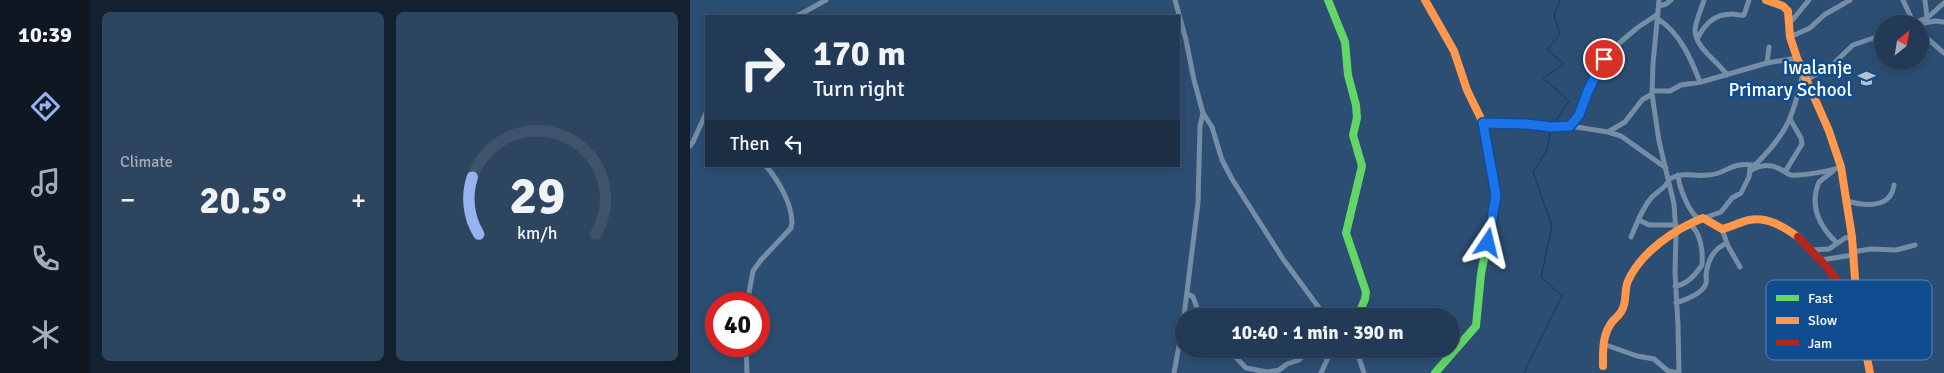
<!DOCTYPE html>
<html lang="en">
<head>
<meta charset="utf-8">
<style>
  body { margin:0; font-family:Signika,sans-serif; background:#2e4560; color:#f1f3f6; height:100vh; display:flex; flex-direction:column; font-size:19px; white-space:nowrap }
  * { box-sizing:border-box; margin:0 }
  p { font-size:16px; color:#a2adb9 }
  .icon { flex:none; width:28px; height:28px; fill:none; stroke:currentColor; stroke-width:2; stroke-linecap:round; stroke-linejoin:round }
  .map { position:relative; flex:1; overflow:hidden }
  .drawer { display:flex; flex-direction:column; gap:12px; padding:12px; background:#13202f; width:600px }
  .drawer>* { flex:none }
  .hud { position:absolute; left:15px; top:15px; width:475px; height:152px; border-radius:0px; box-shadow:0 2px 12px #0003,0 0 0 1px #3f546c; background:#223a56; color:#f1f3f6; overflow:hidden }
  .needle { width:32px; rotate:30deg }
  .fabs { position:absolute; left:1184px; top:15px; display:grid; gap:10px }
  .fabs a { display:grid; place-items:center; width:55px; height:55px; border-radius:50%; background:#223a56; box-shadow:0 2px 12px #0003,0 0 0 1px #3f546c; font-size:25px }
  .speed { position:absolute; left:15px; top:292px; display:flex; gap:10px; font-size:25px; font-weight:700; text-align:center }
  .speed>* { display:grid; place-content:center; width:65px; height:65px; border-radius:50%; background:#223a56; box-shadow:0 2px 12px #0003,0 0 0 1px #3f546c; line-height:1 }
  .speed .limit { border:8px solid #d22; background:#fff; color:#111 }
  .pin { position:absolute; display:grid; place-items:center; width:42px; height:42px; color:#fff; margin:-21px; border:2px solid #fff; border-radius:50%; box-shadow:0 1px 5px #0007 }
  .me { position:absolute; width:55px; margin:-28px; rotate:10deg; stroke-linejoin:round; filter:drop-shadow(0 0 4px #0008) }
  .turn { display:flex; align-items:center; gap:18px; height:105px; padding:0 25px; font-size:22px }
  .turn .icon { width:65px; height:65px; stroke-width:2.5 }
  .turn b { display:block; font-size:35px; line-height:42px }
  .then { display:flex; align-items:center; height:48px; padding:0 25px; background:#0003; gap:10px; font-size:19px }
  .big { font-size:38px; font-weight:700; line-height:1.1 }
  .drawer .card { flex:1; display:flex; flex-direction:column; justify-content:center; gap:8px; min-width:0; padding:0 18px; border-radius:8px; background:#2e4560 }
  .drawer .dial { align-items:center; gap:0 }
  .dial svg { height:130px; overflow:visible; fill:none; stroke:#3f546c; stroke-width:7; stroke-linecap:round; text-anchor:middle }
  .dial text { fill:#f1f3f6; stroke:none }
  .heat { display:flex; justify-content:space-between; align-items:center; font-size:28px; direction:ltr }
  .drawer .tiles { flex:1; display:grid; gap:12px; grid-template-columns:repeat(2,1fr) }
  .trip { position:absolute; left:485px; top:308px; width:285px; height:50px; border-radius:25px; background:#223a56; box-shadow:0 2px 12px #0003,0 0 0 1px #3f546c; font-weight:700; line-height:50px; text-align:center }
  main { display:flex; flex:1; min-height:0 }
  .tabs { display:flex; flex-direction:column; width:90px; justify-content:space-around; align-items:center; background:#0e1722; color:#a2adb9 }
  .tabs .icon { width:35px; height:35px }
  .tabs .on { color:#95b2f1 }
  .tabs b { font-size:22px; color:#f1f3f6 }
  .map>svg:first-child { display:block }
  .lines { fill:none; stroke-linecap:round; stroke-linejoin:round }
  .stream { stroke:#0d3a6d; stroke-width:1 }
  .street { stroke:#758ea6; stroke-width:5 }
  .fast { stroke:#63d668; stroke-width:8 }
  .slow { stroke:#ff974d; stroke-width:8 }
  .jam { stroke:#b3261e; stroke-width:8 }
  .route-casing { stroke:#114b97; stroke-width:12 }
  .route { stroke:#1a73e8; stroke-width:9 }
  .labels { text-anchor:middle; stroke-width:5; stroke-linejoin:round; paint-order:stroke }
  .poi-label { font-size:19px; fill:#fff; stroke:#104d90; text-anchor:end }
  .key { fill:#104d90; stroke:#5882b1; stroke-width:1 }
  .key-label { font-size:14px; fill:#fff }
</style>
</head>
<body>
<main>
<nav class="tabs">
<b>10:39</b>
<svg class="icon on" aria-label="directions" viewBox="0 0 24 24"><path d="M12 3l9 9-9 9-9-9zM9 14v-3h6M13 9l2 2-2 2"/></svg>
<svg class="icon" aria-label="music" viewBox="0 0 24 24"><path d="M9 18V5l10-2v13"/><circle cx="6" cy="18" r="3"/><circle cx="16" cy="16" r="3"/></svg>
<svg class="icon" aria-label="phone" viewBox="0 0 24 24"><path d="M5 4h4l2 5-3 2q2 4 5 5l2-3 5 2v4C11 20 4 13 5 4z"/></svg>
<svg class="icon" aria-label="climate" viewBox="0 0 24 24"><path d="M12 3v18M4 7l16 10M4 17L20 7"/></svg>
</nav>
<section class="drawer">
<div class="tiles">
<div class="card"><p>Climate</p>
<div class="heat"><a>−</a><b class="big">20.5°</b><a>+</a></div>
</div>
<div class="card dial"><svg viewBox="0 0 100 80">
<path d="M14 69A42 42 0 1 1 86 69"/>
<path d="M14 69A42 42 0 0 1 10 34" stroke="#95b2f1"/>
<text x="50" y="56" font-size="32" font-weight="700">29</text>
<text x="50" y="72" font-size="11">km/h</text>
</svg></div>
</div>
</section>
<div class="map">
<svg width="1254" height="373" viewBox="0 0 1254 373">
  <rect width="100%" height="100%" fill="#2d4e73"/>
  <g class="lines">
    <path class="stream" d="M863,125L879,101L853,78L874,64L857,50L870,34L864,15L870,0
      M834,373L872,296L851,277L862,226L843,172L857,150L861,128"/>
    <path class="street" d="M485,0L496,40L504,80L513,113L510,126L508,203L494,316
      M969,0L963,64L962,94L969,141L984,204L986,234L985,272L988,326L989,373
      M1014,0C1011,10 1006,20 1005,30C1005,48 1028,61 1037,75
      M1213,0L1224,24
      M1235,0L1237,18
      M969,6L976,4L981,0
      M107,16L136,0
      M968,19C990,33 1001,59 1010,82
      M1100,23L1119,0
      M1223,23L1237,18L1254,3
      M1230,24L1245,21L1254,22
      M1230,32L1254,53
      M1100,37L1120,28L1134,15L1160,0
      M1007,39C1015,24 1024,14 1042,14C1046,14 1050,16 1054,15L1059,0
      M1077,63L1079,47
      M1116,80L1140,67L1163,45L1192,35
      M962,91H980L991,85L1011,82L1077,63L1107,58
      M513,113L522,127L532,160L542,179L593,259L635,316
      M793,123L861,127L880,126L889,115L898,91L920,51L947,28L968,14
      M880,126L918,132L931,136L976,168
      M918,132L935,122L952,100L962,94
      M0,146L3,142L16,113
      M1060,171C1070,165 1081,164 1090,169C1094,171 1097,174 1101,175C1111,176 1142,171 1151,167
      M1143,171L1129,182C1119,206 1129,226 1147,243
      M1095,172L1112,144L1111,138L1100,119
      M988,175C989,187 999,213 1009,219
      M1157,201C1174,206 1201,209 1204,185
      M1014,218L1031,212L1042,198L1051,193L1059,177L1060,168
      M949,220L959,225H986
      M1032,229L1038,246L1050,267
      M941,237C947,223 952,208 962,197C968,191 977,187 979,179C995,171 1002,177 1018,175C1038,174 1038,162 1063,165L1066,164C1099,131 1102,118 1113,73
      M1121,250L1139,249L1155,238L1162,237
      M1163,252L1180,249L1206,250L1225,245
      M1131,260L1163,255
      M985,286C996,285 1006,274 1012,265C1013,252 1011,231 999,224
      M498,294L503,297L507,308L516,316
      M986,303C995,300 1014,293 1016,283C1017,281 1016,278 1016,275C1018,260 1023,249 1037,243
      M57,304L63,271L71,260L101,228L102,223C102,204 89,181 76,166
      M913,344L947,356L964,359L978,371L989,373
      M56,346L57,373
      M538,349L556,368L577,372L589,370L597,364L609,360L621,349
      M666,349L674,373
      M484,373L494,319
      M631,373L642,349"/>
    <path class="fast" d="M638,0L655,42L658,75L666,105L667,118L663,135L672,166L656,233L676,292L675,299L668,316
      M745,373L786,326L791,274L806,197"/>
    <path class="slow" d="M735,0L764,51L777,90L795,127L806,197
      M1076,0L1093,6L1098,11L1100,37L1107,58L1139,131L1151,167L1162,237L1167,307L1180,373
      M913,366C913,351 912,335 922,322C925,318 930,315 932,310C937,302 934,290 938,281C951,252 985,229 1013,218L1032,229C1041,227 1050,222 1059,220C1077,216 1094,227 1108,237"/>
    <path class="jam" d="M1108,237L1136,266L1167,307"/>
  </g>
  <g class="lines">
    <defs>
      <path id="route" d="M798,243L806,195L793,123L836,124L861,127L880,126L889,115L898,91L914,59"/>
    </defs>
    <use href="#route" class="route-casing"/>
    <use href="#route" class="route"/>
  </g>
  <defs>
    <symbol id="school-bare" viewBox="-9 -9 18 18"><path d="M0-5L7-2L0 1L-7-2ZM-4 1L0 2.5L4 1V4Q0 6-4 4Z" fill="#b6c1ce" stroke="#104d90" stroke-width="2.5" paint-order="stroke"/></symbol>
  </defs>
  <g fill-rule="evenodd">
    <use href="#school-bare" x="1164" y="66" width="25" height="25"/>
  </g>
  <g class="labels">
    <g class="poi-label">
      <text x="1162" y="74">Iwalanje<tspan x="1162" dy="22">Primary School</tspan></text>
    </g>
  </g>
  <rect x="1076" y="280" width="166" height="80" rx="8" class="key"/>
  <rect x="1086" y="295" width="23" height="6" fill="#63d668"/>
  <rect x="1086" y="317" width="23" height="7" fill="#ff974d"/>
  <rect x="1086" y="340" width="23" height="6" fill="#b3261e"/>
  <g class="key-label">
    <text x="1118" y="303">Fast</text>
    <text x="1118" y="325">Slow</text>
    <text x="1118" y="348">Jam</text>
  </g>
</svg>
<div class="fabs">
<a><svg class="needle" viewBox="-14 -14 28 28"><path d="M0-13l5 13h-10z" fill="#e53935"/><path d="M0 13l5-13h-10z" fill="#a2adb9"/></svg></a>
</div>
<div class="speed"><div class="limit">40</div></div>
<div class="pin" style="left:914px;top:59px;background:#d93025"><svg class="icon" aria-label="arrive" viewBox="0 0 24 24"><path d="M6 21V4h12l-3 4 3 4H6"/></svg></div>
<svg class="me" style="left:798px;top:243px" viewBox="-20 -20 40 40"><path d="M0-17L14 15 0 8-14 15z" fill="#1a73e8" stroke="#fff" stroke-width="4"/></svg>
<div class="trip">10:40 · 1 min · 390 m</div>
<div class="hud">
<div class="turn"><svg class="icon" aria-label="right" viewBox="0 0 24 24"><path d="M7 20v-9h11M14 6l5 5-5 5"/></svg><div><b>170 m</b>Turn right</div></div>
<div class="then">Then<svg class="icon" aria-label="left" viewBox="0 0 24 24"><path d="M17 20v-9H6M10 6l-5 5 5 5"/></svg></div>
</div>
</div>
</main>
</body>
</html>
